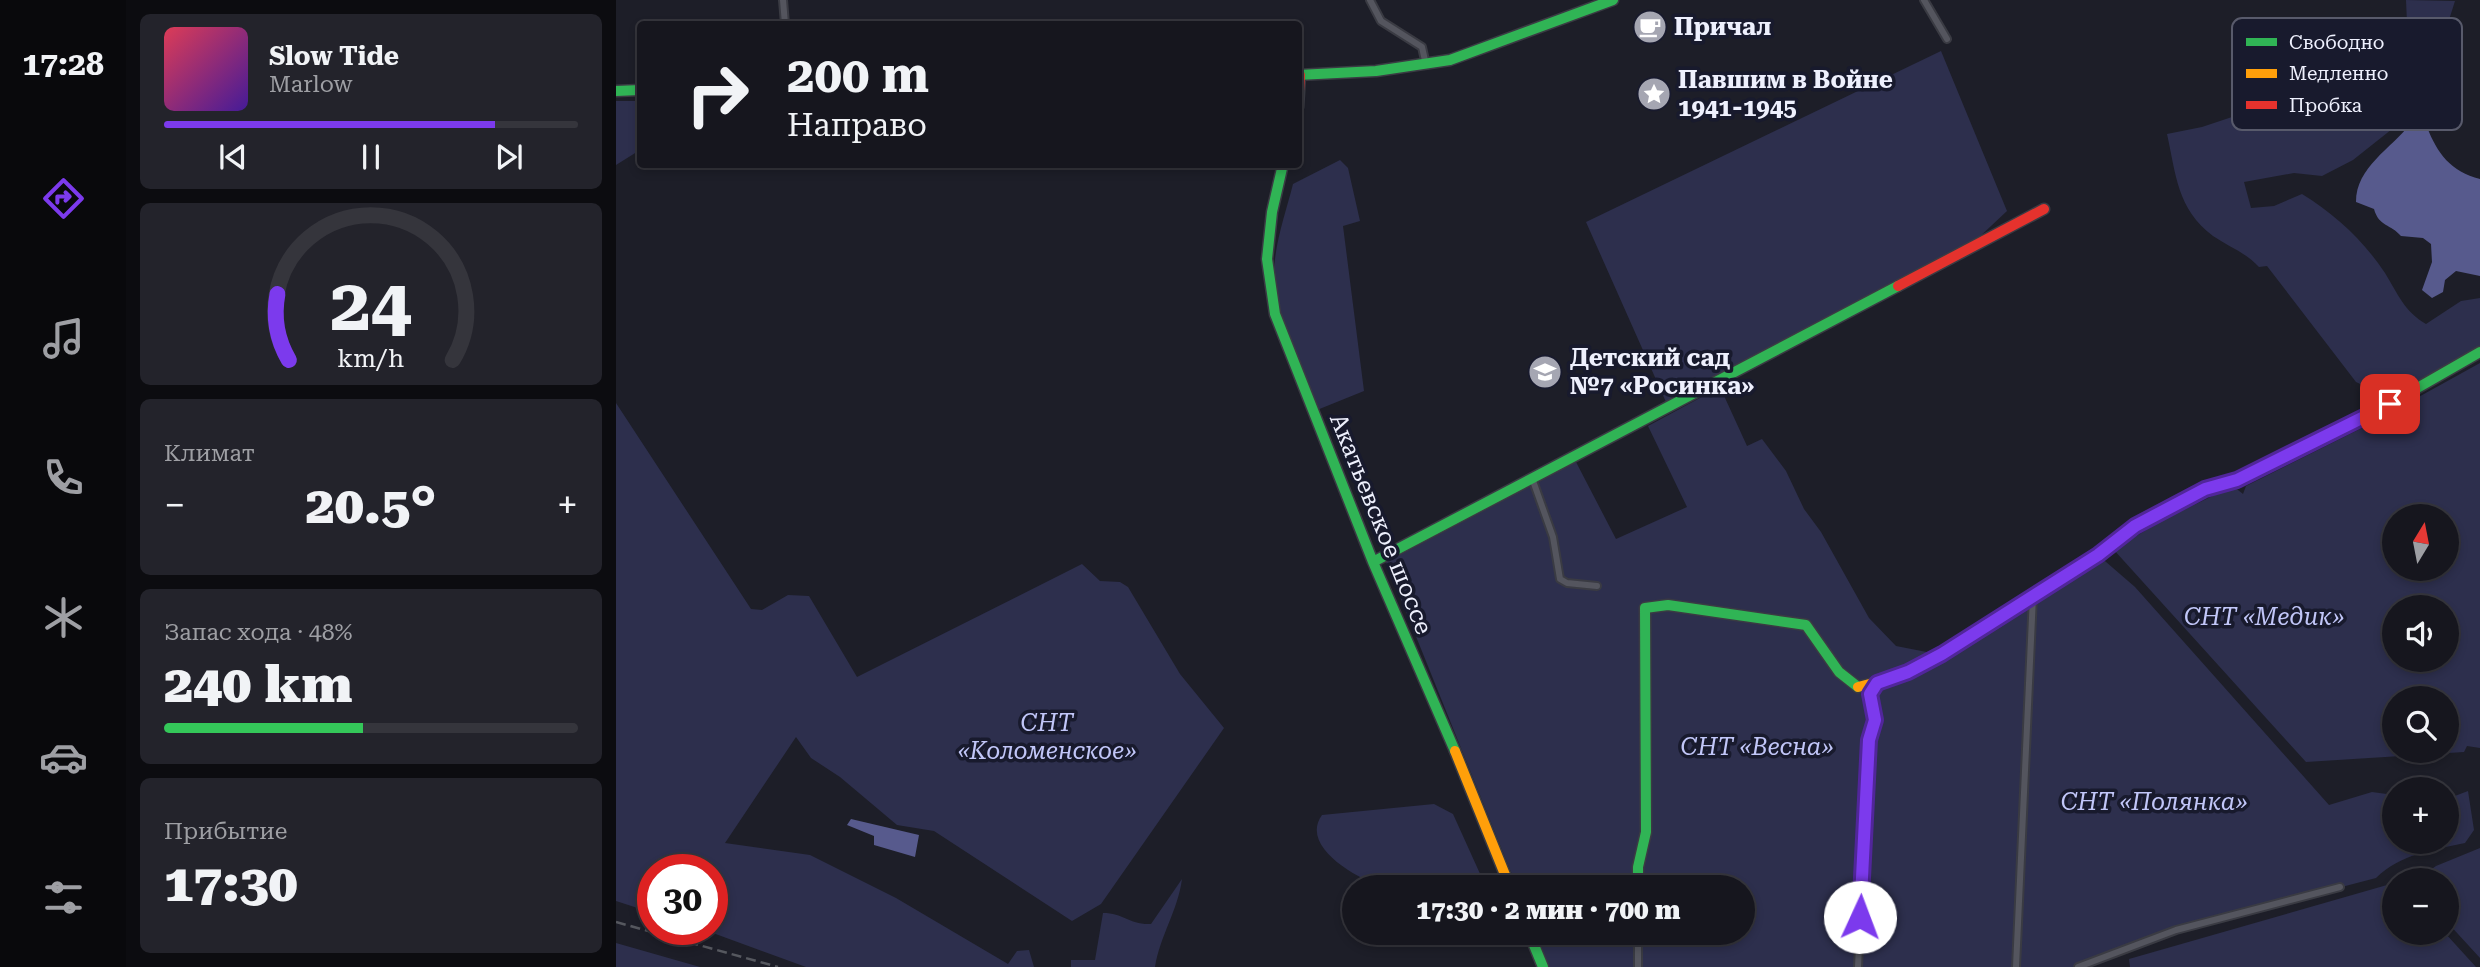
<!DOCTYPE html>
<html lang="ru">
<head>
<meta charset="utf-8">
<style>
  body { margin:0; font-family:"Roboto Serif",serif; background:#23232b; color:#f1f3f6; height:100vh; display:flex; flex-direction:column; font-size:26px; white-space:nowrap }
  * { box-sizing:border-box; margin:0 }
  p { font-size:23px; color:#9e9fa4 }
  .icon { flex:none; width:38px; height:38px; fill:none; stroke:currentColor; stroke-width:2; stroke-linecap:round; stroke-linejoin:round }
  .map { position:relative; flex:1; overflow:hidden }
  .panel { display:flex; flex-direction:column; gap:14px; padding:14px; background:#0c0c10; width:490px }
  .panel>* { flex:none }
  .hud { position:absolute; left:21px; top:21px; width:665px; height:147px; border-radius:7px; box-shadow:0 4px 10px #0003,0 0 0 2px #35353c; background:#16161e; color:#f1f3f6; overflow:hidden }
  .needle { width:46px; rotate:10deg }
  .controls { position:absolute; left:1766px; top:504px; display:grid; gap:14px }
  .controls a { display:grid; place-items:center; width:77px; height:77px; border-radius:50%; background:#16161e; box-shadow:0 4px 10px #0003,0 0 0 2px #35353c; font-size:35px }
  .speed { position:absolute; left:21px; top:854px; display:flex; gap:14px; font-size:35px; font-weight:700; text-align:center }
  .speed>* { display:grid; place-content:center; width:91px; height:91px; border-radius:50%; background:#16161e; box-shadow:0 4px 10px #0003,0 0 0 2px #35353c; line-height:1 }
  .speed .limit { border:10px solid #d22; background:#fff; color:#111 }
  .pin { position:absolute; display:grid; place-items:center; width:60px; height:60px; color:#fff; margin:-30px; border-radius:14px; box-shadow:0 4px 10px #0006 }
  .me { position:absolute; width:77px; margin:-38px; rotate:2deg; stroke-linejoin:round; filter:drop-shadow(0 0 5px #0008) }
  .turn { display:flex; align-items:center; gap:24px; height:147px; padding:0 35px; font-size:32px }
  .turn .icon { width:91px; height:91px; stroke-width:2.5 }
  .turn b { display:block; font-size:49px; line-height:60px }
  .big { font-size:52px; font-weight:800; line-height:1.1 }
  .panel .tile { flex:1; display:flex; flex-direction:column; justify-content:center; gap:10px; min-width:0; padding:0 24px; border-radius:10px; background:#23232b }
  .panel .dial { align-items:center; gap:0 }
  .dial svg { height:182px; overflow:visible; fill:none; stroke:#35353c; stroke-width:7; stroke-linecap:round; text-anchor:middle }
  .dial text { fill:#f1f3f6; stroke:none }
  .song { display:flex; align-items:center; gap:21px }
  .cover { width:84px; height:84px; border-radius:10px; background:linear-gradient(135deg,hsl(350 70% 55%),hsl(260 70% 35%)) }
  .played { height:7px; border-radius:4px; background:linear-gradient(90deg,#7c3aed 80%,#35353c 80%) }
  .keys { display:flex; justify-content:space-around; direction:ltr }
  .heat { display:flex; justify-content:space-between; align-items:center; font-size:38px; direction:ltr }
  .charge { height:10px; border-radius:5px; background:linear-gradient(90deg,#34c759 48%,#35353c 0) }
  .trip { position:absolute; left:726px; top:875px; width:413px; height:70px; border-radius:35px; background:#16161e; box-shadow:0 4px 10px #0003,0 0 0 2px #35353c; font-weight:800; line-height:70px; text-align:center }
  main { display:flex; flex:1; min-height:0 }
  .menu { display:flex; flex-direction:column; width:126px; justify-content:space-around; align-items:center; background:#09090c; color:#9e9fa4 }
  .menu .icon { width:49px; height:49px }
  .menu .selected { color:#7c3aed }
  .menu b { font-size:32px; color:#f1f3f6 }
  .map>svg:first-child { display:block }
  .green { fill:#2d2f4d; fill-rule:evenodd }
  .water { fill:#575a8d }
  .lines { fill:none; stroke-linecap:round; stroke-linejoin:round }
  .street-casing { stroke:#3a3b43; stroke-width:10 }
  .fast-casing { stroke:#3a3b43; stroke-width:13 }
  .slow-casing { stroke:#3a3b43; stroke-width:13 }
  .jam-casing { stroke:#3a3b43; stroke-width:13 }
  .street { stroke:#54555e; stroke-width:6 }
  .fast { stroke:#30b455; stroke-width:10 }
  .slow { stroke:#ff9f0a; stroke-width:10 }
  .jam { stroke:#e5322d; stroke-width:10 }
  .rail { stroke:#56585f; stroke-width:2.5; stroke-dasharray:10 5; stroke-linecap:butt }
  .route-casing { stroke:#51269a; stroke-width:18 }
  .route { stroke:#7c3aed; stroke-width:12 }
  .labels { text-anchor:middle; stroke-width:7; stroke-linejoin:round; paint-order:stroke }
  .poi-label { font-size:24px; font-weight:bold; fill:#eef0fd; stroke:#181a2d; text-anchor:start }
  .street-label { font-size:24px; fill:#eef0fd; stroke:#181a2d }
  .park-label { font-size:24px; font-style:italic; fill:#c1c6f8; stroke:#181a2d }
  .key { fill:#181a2d; stroke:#585a6b; stroke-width:2 }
  .key-label { font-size:19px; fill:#eef0fd }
</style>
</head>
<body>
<main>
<nav class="menu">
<b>17:28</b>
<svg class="icon selected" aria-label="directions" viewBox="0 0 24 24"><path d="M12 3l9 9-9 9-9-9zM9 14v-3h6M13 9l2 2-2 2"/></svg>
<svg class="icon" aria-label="music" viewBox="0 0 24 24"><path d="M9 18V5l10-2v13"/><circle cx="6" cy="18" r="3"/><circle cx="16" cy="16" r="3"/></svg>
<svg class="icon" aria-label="phone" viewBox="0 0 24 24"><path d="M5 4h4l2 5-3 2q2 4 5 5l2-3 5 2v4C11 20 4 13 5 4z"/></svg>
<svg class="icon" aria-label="climate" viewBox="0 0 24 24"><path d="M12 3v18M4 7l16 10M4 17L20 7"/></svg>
<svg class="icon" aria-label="car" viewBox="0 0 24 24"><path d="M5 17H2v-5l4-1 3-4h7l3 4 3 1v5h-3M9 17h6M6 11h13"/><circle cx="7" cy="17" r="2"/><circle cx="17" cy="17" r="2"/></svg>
<svg class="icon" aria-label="filters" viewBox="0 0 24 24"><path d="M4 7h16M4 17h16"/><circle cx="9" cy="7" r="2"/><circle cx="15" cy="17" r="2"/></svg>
</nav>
<section class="panel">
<div class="tile">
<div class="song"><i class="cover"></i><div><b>Slow Tide</b><p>Marlow</p></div></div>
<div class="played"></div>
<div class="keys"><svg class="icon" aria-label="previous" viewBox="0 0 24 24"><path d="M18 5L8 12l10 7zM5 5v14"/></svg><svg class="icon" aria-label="pause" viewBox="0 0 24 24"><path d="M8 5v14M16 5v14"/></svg><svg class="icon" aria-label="next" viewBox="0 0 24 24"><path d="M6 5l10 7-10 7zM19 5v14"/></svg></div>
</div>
<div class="tile dial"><svg viewBox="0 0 100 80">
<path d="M14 69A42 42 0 1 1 86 69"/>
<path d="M14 69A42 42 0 0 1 9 40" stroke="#7c3aed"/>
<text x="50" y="56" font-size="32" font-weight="700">24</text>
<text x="50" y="72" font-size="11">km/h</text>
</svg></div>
<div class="tile"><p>Климат</p>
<div class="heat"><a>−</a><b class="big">20.5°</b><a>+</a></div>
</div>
<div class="tile"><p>Запас хода · 48%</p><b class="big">240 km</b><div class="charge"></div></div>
<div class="tile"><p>Прибытие</p><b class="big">17:30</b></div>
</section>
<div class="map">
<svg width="1864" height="967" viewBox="0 0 1864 967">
  <rect width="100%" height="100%" fill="#1d1e28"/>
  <path class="green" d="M1790,0L1839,1L1813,83L1795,114L1737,160L1706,176L1678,173L1628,182L1635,208L1658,206L1686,194C1720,215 1747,240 1769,273C1782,294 1788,311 1810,324L1845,301L1864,298V349L1768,403L1761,392L1740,382L1651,266L1643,267C1629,252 1613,247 1597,236C1561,209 1560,174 1551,134L1586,127L1649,106L1658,109L1756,52L1752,41L1791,23Z
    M1325,51L1391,211L1359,241L1050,402L970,222Z
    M0,101H24V150L0,165Z
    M724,160L732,168L744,221L727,226L748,391L701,410C685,371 664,331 659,289C654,255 669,216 677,184Z
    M1864,363V748L1851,746L1848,752L1690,762L1498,550L1543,522L1617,486L1627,494L1630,486L1752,425ZM1778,516H1830V569H1778ZM1778,607H1830V660H1778ZM1778,698H1830V751H1778Z
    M1104,387L1131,446L1146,439L1170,471L1188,509L1205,532L1253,618L1280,646L1326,655L1482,555L1519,587L1713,805L1756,792L1778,795V842H1830L1831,799L1852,791L1858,830L1849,843C1817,850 1784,854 1760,878L1560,930L1462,967H933L920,933H1127V887H901L770,562L960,462L1000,539L1071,507L1032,426Z
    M0,403L135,609L146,610L172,595L193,596L241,677L466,564L484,581L504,582L512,587L564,674L608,728L485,904L456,921L318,831L281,825L224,777L195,758L180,737L109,843L194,855L280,898L392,964L401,951L413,950L418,967H190L86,929H96V870H37V913L0,901Z
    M818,804L837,814L870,887C848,887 785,892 767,887C742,879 683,847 706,815Z
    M1864,848V958L1831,922L1830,880H1800L1820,866Z
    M566,879C562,910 544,936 539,967H455V960H479L487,913C508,913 513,925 535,924Z
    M1778,883V933H1829L1860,967H1514L1513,959Z
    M0,943L84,967H0Z"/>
  <path class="water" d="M1795,123L1811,127C1821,153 1835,172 1864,179V276L1840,271L1829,280L1827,292L1816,298L1806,290L1816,262L1815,244L1807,238L1785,236C1775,224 1763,227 1758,209L1740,202C1740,167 1775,149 1795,123Z
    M235,819L303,835L299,857L258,845V836L231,825Z"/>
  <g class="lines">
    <defs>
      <path id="street" d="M167,0L169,24
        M754,0L765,21L806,47L810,65
        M1308,0L1331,39
        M916,478L937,537L944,579L951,583L981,586
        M1022,967V933
        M1242,967L1253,740L1259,720L1254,694L1261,683
        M1400,967L1417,596
        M1462,967L1560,930L1724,887"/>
      <path id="fast" d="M682,75L760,71L834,60L997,0
        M0,91L24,90
        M667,164L656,212L651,259L659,314L757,562L839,751
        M757,562L1282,286
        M1467,564C1515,534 1563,489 1621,480L1770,406L1864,352
        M1022,887V867L1030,832L1029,608L1052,605L1190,625L1223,672L1242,687
        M913,933L927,967"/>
      <path id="slow" d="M1242,687C1325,668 1397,610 1467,564
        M839,751L894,887"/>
      <path id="jam" d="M682,107L684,75
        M1282,286L1428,209"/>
    </defs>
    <use href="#street" class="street-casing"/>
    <use href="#fast" class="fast-casing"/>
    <use href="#slow" class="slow-casing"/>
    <use href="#jam" class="jam-casing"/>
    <use href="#street" class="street"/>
    <use href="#fast" class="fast"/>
    <use href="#slow" class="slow"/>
    <use href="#jam" class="jam"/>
    <path class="rail" d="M0,922L162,967"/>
  </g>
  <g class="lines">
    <defs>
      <path id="route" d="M1244,917L1253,740L1259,720L1254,694L1261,683L1292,672L1326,654L1482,555L1519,526L1589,489L1621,480L1774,404"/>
    </defs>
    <use href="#route" class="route-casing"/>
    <use href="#route" class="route"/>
  </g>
  <defs>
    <symbol id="cafe-disc" viewBox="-11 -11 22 22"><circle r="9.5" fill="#a5a6b2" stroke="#181a2d"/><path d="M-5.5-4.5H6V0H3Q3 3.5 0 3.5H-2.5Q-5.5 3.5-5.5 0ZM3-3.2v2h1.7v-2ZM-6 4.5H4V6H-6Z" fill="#fff"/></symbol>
    <symbol id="sight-disc" viewBox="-11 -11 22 22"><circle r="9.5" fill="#a5a6b2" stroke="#181a2d"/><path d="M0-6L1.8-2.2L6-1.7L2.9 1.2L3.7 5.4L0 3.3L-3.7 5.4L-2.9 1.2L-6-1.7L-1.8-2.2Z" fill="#fff"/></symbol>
    <symbol id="school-disc" viewBox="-11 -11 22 22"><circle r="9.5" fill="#a5a6b2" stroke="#181a2d"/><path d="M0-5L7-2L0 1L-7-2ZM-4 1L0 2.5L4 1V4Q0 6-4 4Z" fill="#fff"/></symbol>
  </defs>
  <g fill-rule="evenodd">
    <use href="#cafe-disc" x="1015" y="8" width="38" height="38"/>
    <use href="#sight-disc" x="1019" y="75" width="38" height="38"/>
    <use href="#school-disc" x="910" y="353" width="38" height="38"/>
  </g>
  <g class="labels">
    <g class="poi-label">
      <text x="1058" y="35">Причал</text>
      <text x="1062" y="88">Павшим в Войне<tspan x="1062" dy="28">1941-1945</tspan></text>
      <text x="954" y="366">Детский сад<tspan x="954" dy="28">№7 «Росинка»</tspan></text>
    </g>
    <g class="street-label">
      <text transform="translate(765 524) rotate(68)" y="8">Акатьевское шоссе</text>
    </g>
    <g class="park-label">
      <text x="1648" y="625">СНТ «Медик»</text>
      <text x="431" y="731">СНТ<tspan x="431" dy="28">«Коломенское»</tspan></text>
      <text x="1141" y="755">СНТ «Весна»</text>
      <text x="1538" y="810">СНТ «Полянка»</text>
    </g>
  </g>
  <rect x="1616" y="18" width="230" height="112" rx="10" class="key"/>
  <rect x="1630" y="38" width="31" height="8" fill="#30b455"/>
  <rect x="1630" y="69" width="31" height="9" fill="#ff9f0a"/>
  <rect x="1630" y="101" width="31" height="8" fill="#e5322d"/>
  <g class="key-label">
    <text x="1673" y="49">Свободно</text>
    <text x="1673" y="80">Медленно</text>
    <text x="1673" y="112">Пробка</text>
  </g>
</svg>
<div class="controls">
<a><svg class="needle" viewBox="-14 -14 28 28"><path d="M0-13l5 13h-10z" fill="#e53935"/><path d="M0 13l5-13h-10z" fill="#9e9fa4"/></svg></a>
<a><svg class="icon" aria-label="sound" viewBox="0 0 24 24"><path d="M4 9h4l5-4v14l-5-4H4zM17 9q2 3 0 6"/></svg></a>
<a><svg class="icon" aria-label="search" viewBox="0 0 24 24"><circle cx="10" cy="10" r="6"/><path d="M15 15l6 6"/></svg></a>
<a>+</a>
<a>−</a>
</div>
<div class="speed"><div class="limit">30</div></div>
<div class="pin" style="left:1774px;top:404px;background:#d93025"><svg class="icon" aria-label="arrive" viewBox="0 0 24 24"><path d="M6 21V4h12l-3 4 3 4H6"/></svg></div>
<svg class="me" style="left:1244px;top:917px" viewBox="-20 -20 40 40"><circle r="19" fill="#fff"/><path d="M0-13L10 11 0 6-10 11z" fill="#7c3aed"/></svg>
<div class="trip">17:30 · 2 мин · 700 m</div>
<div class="hud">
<div class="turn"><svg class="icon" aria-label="right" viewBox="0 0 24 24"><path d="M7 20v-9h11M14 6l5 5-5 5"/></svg><div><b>200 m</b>Направо</div></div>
</div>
</div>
</main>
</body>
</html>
